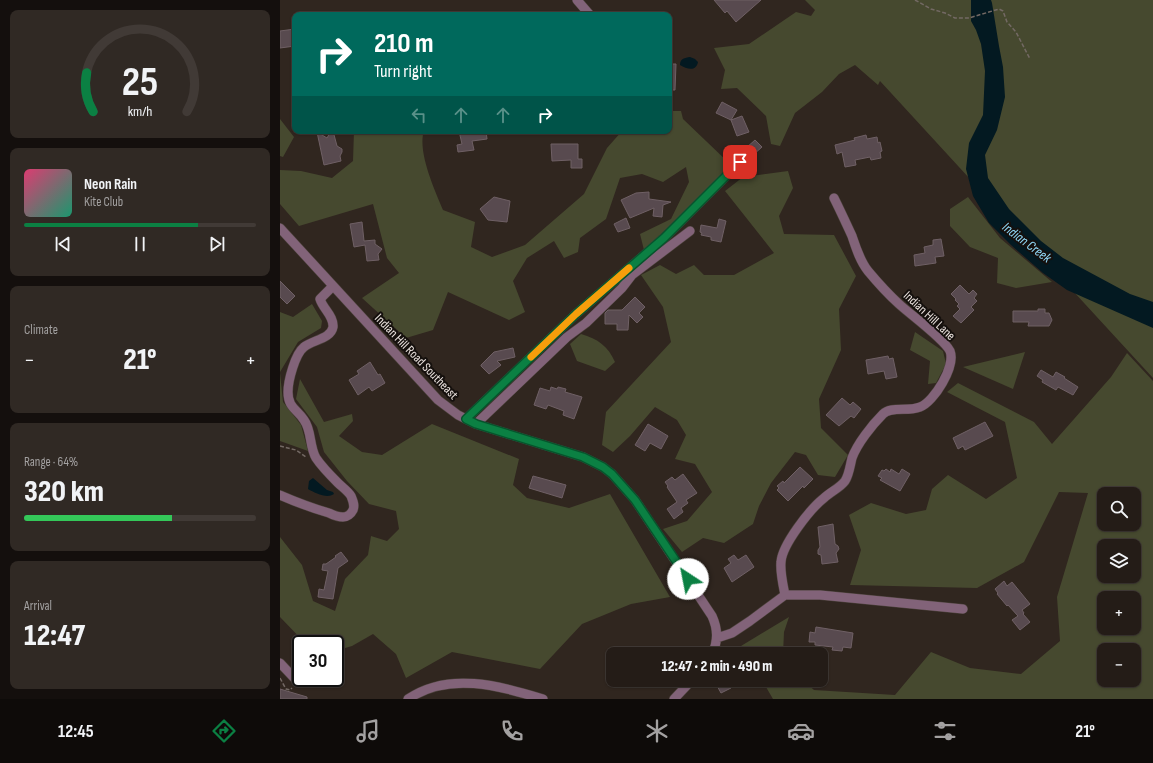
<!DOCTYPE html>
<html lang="en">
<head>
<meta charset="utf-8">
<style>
  body { margin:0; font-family:"Sofia Sans Condensed",sans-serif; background:#302924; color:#f1f3f6; height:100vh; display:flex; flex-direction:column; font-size:15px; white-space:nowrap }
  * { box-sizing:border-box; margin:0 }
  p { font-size:13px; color:#a3a1a1 }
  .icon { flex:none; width:22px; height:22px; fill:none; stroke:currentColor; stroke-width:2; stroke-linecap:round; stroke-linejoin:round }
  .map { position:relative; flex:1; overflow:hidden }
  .panel { display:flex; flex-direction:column; gap:10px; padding:10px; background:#140f0d; width:280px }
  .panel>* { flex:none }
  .banner { position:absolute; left:12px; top:12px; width:380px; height:122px; border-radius:8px; box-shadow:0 1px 3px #0004,0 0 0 1px #413a36; background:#00695c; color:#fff; overflow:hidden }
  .fabs { position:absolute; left:817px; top:487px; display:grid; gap:8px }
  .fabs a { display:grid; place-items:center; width:44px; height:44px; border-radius:8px; background:#241c17; box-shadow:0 1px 3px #0004,0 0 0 1px #413a36; font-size:20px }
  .speed { position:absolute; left:12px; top:635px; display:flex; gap:8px; font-size:20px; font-weight:700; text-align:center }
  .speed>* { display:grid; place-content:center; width:52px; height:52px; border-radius:50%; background:#241c17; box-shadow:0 1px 3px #0004,0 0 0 1px #413a36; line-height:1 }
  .speed .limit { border:2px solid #111; border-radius:6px; background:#fff; color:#111 }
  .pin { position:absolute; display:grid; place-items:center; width:34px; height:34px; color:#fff; margin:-17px; border-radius:8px; box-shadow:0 2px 6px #0006 }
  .me { position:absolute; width:44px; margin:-22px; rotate:326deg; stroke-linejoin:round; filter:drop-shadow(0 0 3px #0008) }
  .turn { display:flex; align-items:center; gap:14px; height:84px; padding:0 16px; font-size:18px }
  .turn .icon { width:52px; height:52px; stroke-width:2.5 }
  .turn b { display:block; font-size:28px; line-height:34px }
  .lanes { display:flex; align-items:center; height:38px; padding:0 16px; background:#0003; justify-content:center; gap:20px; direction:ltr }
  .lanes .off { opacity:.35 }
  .big { font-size:30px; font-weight:800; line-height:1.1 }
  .panel .widget { flex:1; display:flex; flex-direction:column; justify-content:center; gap:6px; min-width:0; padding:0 14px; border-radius:8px; background:#302924 }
  .panel .dial { align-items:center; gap:0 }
  .dial svg { height:104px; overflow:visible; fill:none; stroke:#413a36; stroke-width:7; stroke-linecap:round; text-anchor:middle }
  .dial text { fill:#f1f3f6; stroke:none }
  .song { display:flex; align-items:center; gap:12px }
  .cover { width:48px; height:48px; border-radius:6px; background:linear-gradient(135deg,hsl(340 70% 55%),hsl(160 70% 35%)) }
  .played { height:4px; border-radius:2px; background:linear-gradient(90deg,#0b8043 75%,#413a36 75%) }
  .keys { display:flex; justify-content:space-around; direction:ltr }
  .heat { display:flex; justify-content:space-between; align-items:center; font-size:22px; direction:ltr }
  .charge { height:6px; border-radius:3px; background:linear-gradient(90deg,#34c759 64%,#413a36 0) }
  .trip { position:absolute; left:326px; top:647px; width:222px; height:40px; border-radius:8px; background:#241c17; box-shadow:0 1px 3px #0004,0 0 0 1px #413a36; font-weight:800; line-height:40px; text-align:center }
  .tab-bar { display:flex; height:64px; justify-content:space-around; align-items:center; background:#0e0b09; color:#a3a1a1 }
  .tab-bar .icon { width:28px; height:28px }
  .tab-bar .active { color:#0b8043 }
  .tab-bar b { font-size:18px; color:#f1f3f6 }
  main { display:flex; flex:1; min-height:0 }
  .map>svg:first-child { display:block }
  .green { fill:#46492f; fill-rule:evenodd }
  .water { fill:#031921 }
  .building { fill:#584a4f; stroke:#6f6065 }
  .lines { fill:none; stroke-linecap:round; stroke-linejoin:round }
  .minor-casing { stroke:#4e443e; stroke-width:10 }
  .path { stroke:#736964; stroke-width:1.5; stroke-dasharray:4 2; stroke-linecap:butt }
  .minor { stroke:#826379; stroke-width:9 }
  .route-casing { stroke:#07532c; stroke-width:10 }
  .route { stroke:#0b8043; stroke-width:7 }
  .slow { stroke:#f59e0b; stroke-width:7 }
  .labels { text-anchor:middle; stroke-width:4; stroke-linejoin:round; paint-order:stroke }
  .street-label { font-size:13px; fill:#ebe3df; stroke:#15100d }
  .water-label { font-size:14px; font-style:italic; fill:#91daf9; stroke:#15100d }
</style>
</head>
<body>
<main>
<section class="panel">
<div class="widget dial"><svg viewBox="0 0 100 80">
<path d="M14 69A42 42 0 1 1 86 69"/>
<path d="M14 69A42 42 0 0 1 9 39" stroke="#0b8043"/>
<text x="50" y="56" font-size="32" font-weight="700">25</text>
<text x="50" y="72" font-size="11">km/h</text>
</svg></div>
<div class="widget">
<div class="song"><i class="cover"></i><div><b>Neon Rain</b><p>Kite Club</p></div></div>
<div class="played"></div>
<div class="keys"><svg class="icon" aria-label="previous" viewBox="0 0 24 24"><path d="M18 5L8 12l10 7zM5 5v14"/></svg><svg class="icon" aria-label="pause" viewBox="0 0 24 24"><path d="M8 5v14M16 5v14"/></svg><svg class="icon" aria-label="next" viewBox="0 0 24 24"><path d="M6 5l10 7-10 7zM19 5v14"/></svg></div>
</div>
<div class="widget"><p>Climate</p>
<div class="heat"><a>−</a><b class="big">21°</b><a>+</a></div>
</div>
<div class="widget"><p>Range · 64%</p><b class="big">320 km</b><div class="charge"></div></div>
<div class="widget"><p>Arrival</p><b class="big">12:47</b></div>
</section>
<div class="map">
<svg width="873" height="699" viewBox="0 0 873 699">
  <rect width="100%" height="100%" fill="#30261f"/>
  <path class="green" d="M525,0H873V378L600,81L598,85L575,65L559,74L542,92L515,113L500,146L491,144L486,116L457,88L441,89L445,70L434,48L469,44L516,12L531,16L535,10Z
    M389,111H401L403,119L449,163L440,178L364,250L360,234L391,219L409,182L406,167L383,182L362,174L340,178L326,219L300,238L298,252L284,258L274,241L247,258L233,281L245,312L229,320L168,292L153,330L126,338L82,298L119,273L107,258L93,204L19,226L0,204V170L21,171L52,178L73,161L74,131H144C137,151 155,191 163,210L195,222L191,247L212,257L245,245L304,194L327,148L342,131H389Z
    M0,119L14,137L3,157L0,156Z
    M508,171L513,188L499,216L504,234L554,235L576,276L559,309L561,350L539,399L541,428L568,455L555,477L538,475L526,455L515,452L491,483L479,506L473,524L444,543L423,538L402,552L383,529L407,521L432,492L415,464L395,459L406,435L397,420L375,407L350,436L333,452L322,445L326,412L391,342L383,307L361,275L380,265L396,274L414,265L424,275H454L494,253L445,191L463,177Z
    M688,197L720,238L772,282L736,288L717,283L718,258L690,247L670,226V209Z
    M32,304L42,321L41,328L18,342L0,372V312L13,317Z
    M635,332L663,351L666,364L656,383L648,384L650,361L630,350Z
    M301,334C318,339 328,346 335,362L325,371L297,361L290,344Z
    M745,352L733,389L683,367Z
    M847,353L873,381V699H493L486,687L475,680H523L534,690L615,695L651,652L690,668L741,674L780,641L777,597L808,493L779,492L744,562L697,588L570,585L581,550L569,515L591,503L626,514L646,510L652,489L668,475L706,499L737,478L725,422L667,392L678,383L754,422L772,444L831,377ZM824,494H854V524H824ZM824,546H854V576H824ZM824,598H854V628H824ZM824,650H854V680H824Z
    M0,373L3,402L21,425L28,451L0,441Z
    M20,379L44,422L72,414L73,421L59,436L82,452L102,455L152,424L239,459L233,485L247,498L289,508L330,494L390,597L351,604L302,624L260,669L172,652L126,678L116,654L93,634L72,646L55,651V644H26L0,617V537L22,565L33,601L55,611L65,579L88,555L91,536L107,541L119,529L116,511L89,504L67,481L44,452L37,427L16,399Z
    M509,617L504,632L503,654H461V646Z"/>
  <path class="water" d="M691,0H711L712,3L719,46L723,67L725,97L717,130L705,155L708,178L729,209L761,241L783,258L850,294L873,302V328L787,290L763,273L731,245L709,223L693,196L686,169L689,143L703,115L705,71L701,44L696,30L691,21Z
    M410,57L415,59L418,62C416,72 407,69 400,65C400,58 405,58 410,57Z
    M33,478L47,490L53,492L54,494C47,499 35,493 28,489L29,481Z"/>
  <path class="building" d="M434,0H481L456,22L447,11L445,13Z
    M15,29V46L0,48V31Z
    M389,64H396L395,90H389Z
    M442,102L457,110L451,120L462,116L469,132L457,136L451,120L436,113Z
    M51,131H53L57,146L62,149V152L60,156L61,161L44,165L37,132L47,138Z
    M179,131H206L207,139L192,141L194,150L178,152L177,145L182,144Z
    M586,135L587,139L597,137L598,143L600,142L602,151L600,152L601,158L591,160L590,157L575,160L576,165L565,167L562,152L557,154L555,145L575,140L574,138Z
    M475,140L482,147L473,155L466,148Z
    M271,144H298V159H302V168H291V160L272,161Z
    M369,192V199L391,202L383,205L382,217L373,216L374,208L350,218L341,200L356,193Z
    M214,197L230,201L227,222L208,220L200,209Z
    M346,218L350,228L338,232L334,224Z
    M439,219L446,221L441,242L431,240V237L421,235L422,233L420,232L421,225L437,228Z
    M82,222L84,241L95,240V244L102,249L98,254L99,260L87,261L85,245L74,247L70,224Z
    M661,239L664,256L655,257L656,263L635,266L634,255L645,253L644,247L653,245V240Z
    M0,281L15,296L7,304L0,297Z
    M680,285L689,294L693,290L697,294L694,298L697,301L691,307L694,310L681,323L673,316L680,309L677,306L679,304L675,300L676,299L671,294Z
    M355,297L365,307L359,313L363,317L357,323L349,315L348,330H337V324H325V313L328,310H342Z
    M758,309H765V313H769L772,320L769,326H748L749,322H733V311H758Z
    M233,348L235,357L217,361L221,365L209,374L201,366V365L214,352Z
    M608,356L609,359L613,358L617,377L606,379L604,371L588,374L586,360Z
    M90,362L98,375L100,374L105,383L92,391L89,387L78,395L69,380L79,374L77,371Z
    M761,370L773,377L776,372L785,377L784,378L798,387L793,395L778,387L776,390L762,382L763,380L757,376Z
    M271,387L277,389L278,387L286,389L285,392L302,397L294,419L283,415L284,411L268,405L266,409L254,405L260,388L270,391Z
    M562,398L570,405L573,402L581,409L574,418L571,416L559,426L546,415Z
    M705,422L713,436L685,450L683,446L678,449L673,438Z
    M368,424L388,436L381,449L370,443L365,451L355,445Z
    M520,467L533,479L524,488L523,486L508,501L497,490L499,488L497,486L503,481L504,483Z
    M606,469L610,472L611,469L619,474L622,469L630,474L620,491L600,480L602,478L598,476L602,470L604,471Z
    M403,474L417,493L406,500L408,503L401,508L403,512L394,519L387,509L397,502L387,487L388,486L385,482L392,477L395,480Z
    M253,476L286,485L282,498L249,488Z
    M553,524L555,544L558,546L559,549L556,553L558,562L542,564L541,555L538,554V550L540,547L538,527Z
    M61,552L68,561L58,568L53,599L38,597L39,589L44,590L48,571L42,570L43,564H46L56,557L55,556Z
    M454,555L458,560L466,555L474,567L452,582L444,568L451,563L448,559Z
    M724,581L727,586L732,582L750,604L742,610L744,613L743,614L750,622L740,630L732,620L738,616L728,605L727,606L717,594L718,593L715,589Z
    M536,627L573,633L571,648L563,647L562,651L552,650L553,647L535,645V642H529L530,632L535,633Z
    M443,680H447L451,688L441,693L436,684Z
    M0,689L27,697V699H0Z"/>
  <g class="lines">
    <defs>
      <path id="minor" d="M297,0L310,15
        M0,228L158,400L178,415L196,424L303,457L323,467L332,474L355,500L432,616C438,629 438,642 432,654
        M186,419L296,314L384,238L460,162
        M196,424L287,337L306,323L342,288L352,275L410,231
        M0,495C16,502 32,508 49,513C53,515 59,517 63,517C67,517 71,514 73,510C75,505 73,501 71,496C68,491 62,487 58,483C50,475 42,467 36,458C29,446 32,431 24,420C17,409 8,408 8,392C8,381 15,354 24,347C32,340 51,339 53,327C54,316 43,309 40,299L53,286
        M505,595H540L683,609
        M437,638L452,633L470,621L505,595C503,585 500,572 501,562C502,545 530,509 544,498C550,492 560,488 565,481C569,475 570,466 572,458C577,444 592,425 603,414C611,406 628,412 640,407C654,402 676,366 670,351C664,339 631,315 619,304C608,294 598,283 588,271C580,261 576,248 572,236C566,223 560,210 554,198
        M0,663L17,681
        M128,699C169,671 219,686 263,699
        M394,699L412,680"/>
    </defs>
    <use href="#minor" class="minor-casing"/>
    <path class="path" d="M635,0L651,9L665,13L675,18H689L719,9L723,11L727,22L736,32L750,59
      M0,446L16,450L26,457
      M0,678L6,689L10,690L12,688"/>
    <use href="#minor" class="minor"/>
  </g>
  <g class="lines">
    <defs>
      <path id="route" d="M408,579L355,500L332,474L323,467L303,457L196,424L186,419L296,314L384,238L460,162"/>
    </defs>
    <use href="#route" class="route-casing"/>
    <use href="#route" class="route"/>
    <path class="slow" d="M251,357L296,314L349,268"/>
  </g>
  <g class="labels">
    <g class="street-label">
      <text transform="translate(650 315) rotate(43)" y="5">Indian Hill Lane</text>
      <text transform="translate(137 356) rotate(46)" y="5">Indian Hill Road Southeast</text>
    </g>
    <g class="water-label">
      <text transform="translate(747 242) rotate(37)" y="5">Indian Creek</text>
    </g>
  </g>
</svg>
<div class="fabs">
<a><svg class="icon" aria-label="search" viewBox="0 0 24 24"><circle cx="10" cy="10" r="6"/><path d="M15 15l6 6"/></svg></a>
<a><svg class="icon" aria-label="layers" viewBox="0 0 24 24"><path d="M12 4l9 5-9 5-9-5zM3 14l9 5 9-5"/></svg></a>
<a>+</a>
<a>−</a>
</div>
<div class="speed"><div class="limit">30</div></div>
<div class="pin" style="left:460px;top:162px;background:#d93025"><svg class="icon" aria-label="arrive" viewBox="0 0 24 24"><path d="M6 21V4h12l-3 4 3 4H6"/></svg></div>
<svg class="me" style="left:408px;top:579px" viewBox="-20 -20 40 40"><circle r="19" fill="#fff"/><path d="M0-13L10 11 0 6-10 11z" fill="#0b8043"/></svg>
<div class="trip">12:47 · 2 min · 490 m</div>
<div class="banner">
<div class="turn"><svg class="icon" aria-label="right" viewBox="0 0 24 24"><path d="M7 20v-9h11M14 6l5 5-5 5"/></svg><div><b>210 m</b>Turn right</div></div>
<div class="lanes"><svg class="icon off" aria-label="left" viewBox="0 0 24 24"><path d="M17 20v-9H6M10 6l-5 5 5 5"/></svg><svg class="icon off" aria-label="ahead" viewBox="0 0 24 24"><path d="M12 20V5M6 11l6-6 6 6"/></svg><svg class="icon off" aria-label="ahead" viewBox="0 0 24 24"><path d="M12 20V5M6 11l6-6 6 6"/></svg><svg class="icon" aria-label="right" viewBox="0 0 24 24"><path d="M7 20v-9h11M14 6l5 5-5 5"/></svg></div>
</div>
</div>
</main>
<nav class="tab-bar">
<b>12:45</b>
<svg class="icon active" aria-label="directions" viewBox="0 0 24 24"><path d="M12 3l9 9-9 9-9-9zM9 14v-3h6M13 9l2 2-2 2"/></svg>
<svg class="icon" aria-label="music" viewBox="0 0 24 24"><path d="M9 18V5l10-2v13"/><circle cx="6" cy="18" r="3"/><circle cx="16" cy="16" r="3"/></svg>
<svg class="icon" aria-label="phone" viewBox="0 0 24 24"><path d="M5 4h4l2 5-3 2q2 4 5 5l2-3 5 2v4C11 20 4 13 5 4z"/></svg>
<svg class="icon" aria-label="climate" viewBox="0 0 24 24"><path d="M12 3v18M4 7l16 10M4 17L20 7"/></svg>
<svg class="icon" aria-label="car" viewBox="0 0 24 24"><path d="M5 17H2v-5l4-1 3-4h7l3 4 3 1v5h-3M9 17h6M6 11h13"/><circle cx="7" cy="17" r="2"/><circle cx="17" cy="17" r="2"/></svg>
<svg class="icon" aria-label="filters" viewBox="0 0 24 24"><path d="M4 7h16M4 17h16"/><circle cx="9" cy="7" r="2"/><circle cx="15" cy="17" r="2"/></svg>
<b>21°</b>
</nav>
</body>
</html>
